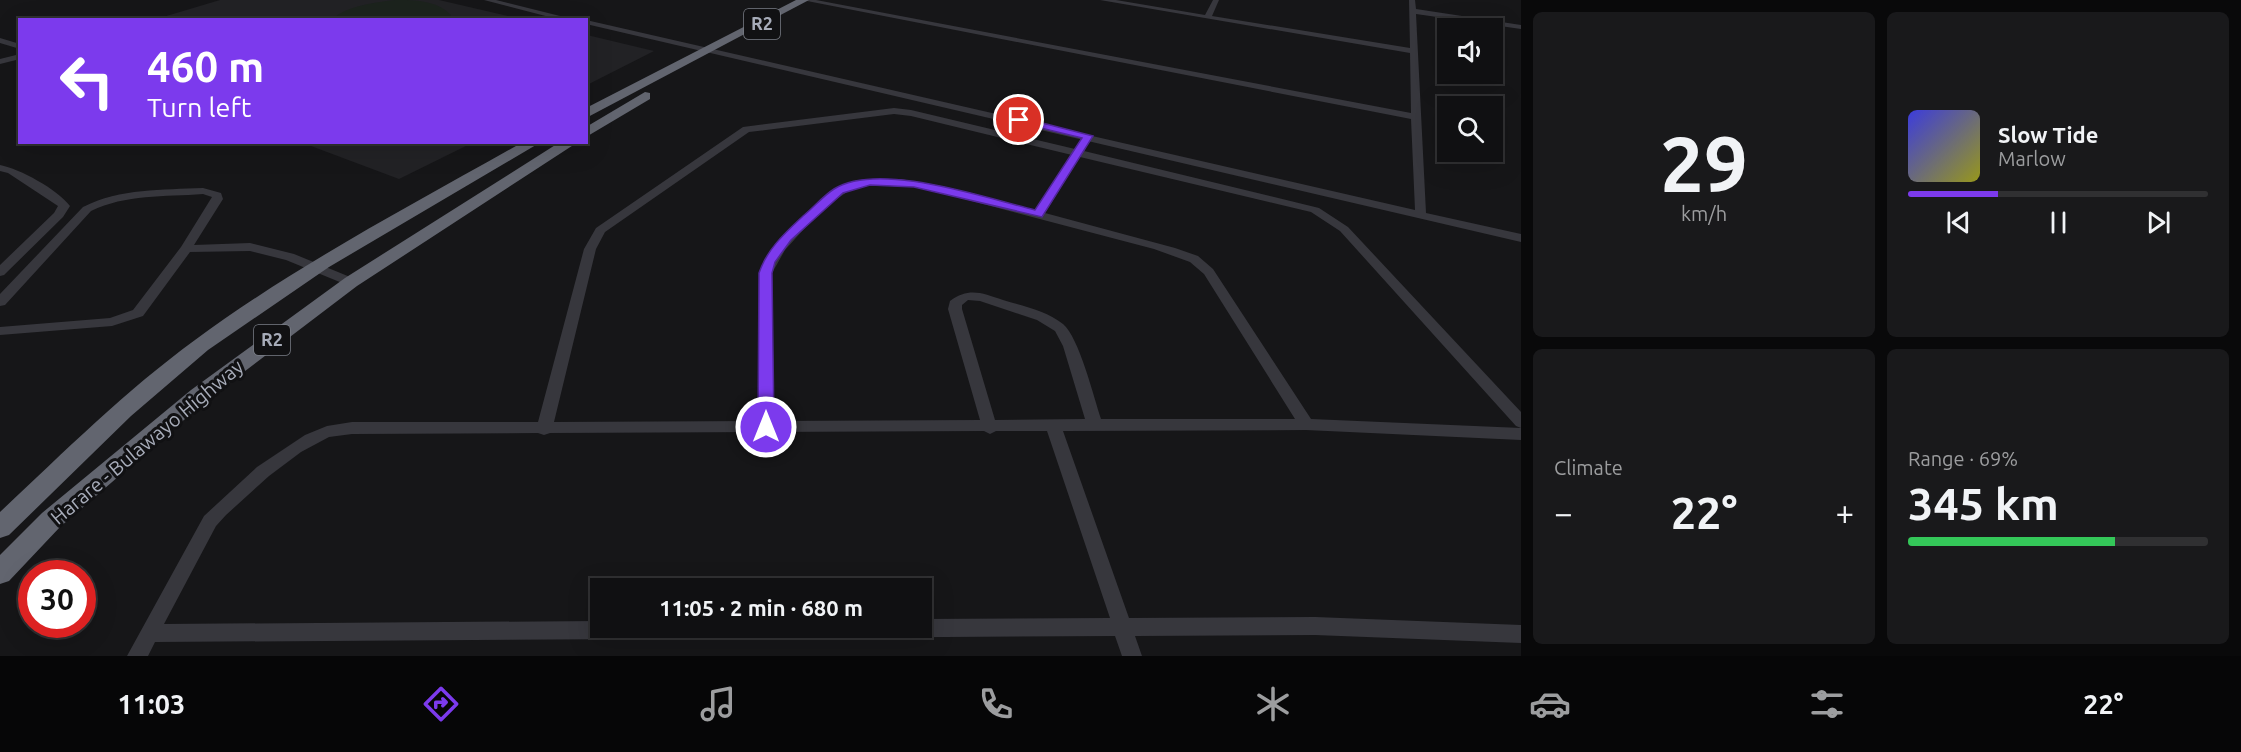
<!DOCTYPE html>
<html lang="en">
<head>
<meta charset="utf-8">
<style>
  body { margin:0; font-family:Ubuntu,sans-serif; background:#19191b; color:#f1f3f6; height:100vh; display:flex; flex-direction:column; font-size:22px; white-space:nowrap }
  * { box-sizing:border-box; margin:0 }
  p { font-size:20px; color:#9c9d9f }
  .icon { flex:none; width:33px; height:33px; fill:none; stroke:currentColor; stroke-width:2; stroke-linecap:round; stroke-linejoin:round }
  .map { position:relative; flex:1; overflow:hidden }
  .side { display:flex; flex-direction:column; gap:12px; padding:12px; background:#09090a; width:720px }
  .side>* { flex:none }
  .hud { position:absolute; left:18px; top:18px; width:570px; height:126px; border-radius:0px; box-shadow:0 6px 24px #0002,0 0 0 2px #303032; background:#7c3aed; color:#fff; overflow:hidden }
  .fabs { position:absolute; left:1437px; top:18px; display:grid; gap:12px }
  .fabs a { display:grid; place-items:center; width:66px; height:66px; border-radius:0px; background:#101012; box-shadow:0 6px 24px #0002,0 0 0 2px #303032; font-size:30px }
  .speed { position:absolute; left:18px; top:560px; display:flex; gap:12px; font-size:30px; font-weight:700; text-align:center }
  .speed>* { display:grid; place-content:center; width:78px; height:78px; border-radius:50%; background:#101012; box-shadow:0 6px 24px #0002,0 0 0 2px #303032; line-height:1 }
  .speed .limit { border:9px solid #d22; background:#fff; color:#111 }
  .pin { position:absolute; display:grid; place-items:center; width:51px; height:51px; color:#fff; margin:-26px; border:3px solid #fff; border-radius:50%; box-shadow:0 2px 6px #0007 }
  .me { position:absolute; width:66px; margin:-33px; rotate:0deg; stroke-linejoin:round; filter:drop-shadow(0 0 4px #0008) }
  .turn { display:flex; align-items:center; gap:21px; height:126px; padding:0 30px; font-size:27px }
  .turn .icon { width:78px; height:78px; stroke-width:2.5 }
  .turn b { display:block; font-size:42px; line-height:51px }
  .big { font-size:45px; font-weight:600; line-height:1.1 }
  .side .card { flex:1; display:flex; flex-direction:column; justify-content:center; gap:9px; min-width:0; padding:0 21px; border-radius:9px; background:#19191b }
  .side .dial { align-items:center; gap:0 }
  .dial b { font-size:78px; line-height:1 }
  .song { display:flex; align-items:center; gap:18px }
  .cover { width:72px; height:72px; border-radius:9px; background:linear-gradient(135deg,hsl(240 70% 55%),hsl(60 70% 35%)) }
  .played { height:6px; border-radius:3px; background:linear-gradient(90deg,#7c3aed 30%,#303032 30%) }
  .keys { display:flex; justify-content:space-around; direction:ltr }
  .heat { display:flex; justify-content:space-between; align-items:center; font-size:33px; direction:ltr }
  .charge { height:9px; border-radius:4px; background:linear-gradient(90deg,#34c759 69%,#303032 0) }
  .side .tiles { flex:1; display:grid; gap:12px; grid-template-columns:repeat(2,1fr) }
  .trip { position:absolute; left:590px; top:578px; width:342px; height:60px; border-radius:0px; background:#101012; box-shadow:0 6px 24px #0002,0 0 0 2px #303032; font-weight:600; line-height:60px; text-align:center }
  .dock { display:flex; height:96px; justify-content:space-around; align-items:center; background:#060607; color:#9c9d9f }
  .dock .icon { width:42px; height:42px }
  .dock .on { color:#7c3aed }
  .dock b { font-size:27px; color:#f1f3f6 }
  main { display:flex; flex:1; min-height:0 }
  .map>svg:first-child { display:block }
  .built { fill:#222225 }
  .green { fill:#1c231d }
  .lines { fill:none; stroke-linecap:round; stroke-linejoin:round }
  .minor { fill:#37373d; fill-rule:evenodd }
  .highway { fill:#62656f; fill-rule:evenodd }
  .route { fill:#7c3aed; stroke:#51269a; stroke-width:1.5 }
  .labels { text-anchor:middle; stroke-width:6; stroke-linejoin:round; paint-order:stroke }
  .shield { fill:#111113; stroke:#7a7e87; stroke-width:1.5 }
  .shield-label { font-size:18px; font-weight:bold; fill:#a7acb9 }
  .street-label { font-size:20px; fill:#a7acb9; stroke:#111113 }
</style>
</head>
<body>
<main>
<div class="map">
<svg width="1521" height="656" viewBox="0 0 1521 656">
  <rect width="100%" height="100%" fill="#161618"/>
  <path class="built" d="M220,0H439L521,19L153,20Z
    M587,35L654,51L587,85Z
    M303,143L472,142V143L399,179Z"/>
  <path class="green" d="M395,0C415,0 436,0 451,15L448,20L332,19C350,5 372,3 395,0Z"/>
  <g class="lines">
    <path class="minor" d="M484,0H496L576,20H561Z
      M802,0H816L1411,113L1410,53L1100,0H1116L1205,15L1213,0H1219L1212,16L1410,48L1409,0H1415L1416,9L1521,25V29L1416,14L1426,213L1521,234V242L586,24V20L1415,210L1411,119Z
      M0,38L20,44V49L0,43Z
      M20,54V59L0,64V59Z
      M894,108L911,110L1075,149L1081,145L1086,148L1084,151L1319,208L1348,227L1521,412V428L1516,426L1340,231L1311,212L1080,157L1045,213L1175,248L1198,256L1213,269L1311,419L1521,428V440L1306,430L1063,431L1129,618L1315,617L1521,625V643L1315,635L1135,636L1142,656H1122L1115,636L155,642L148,656H127L204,516L257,467L305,435L327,426L352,422H538L584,249L596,228L743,127ZM894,114L911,116L1072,155L1035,211L902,179L858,180L842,185L829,193L787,231L765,261L760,273L758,421L554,422L596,249L605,232L749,132ZM873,184L902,185L930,190L1154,249L1190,262L1204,274L1295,419H1101C1094,398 1079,337 1063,324C1047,311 1023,306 1003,300C982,293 969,287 950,301L948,309L980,420L774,421L772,273L785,250L822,209L850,190ZM968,300L980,301L1037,320L1055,331L1063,346L1085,419L995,420L962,309V305ZM984,431L990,434L996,431H1047L1110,618L921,619V627H600V621L164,624L216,526L226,515L269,476L301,452L329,437L352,434L538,433L544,435L550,433Z
      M0,165C20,169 57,189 70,206L63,217L4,275L0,276V265L54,213L58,206L8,173L0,171Z
      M203,188L221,193L223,199L194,245L250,243L294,254L355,279L357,282L351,286L347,285L286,260L250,251L190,252L143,316L112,326L0,335V327L110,318L133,310L181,247L212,197L203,194C164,197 126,194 91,211L5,305L0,306V294L83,207C121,188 162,190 203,188Z"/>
    <path class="highway" d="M796,0H809L586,118V108Z
      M645,92L650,93V99L586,137V127Z
      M523,142H541L329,267L208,350L131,416L9,535L0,538V512C63,453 125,391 195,340C298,264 412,205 523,142Z
      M560,142H578L357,286L207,400L60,527L9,581L0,584V555L42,513L191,390L345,278Z"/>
  </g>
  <path class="route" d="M1019,117L1093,136L1042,217L914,187L870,185L843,193L791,240L775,262L772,273L774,427L766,432L761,431L758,427L759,273C767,249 785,233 803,216C813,208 823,196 834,189C879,161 985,198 1035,210L1082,138L1016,122V118Z"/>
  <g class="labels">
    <g class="shield">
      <rect x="744" y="9" width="36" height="30" rx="4.5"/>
      <rect x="254" y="325" width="36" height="30" rx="4.5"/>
    </g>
    <g class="shield-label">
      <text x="762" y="30">R2</text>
      <text x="272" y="346">R2</text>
    </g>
    <g class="street-label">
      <text transform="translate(147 442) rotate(-40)" y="7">Harare - Bulawayo Highway</text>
    </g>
  </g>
</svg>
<div class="fabs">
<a><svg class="icon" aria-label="sound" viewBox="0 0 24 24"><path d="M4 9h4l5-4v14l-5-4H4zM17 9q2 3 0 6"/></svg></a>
<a><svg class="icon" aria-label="search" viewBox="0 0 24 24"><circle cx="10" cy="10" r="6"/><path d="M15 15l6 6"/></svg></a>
</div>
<div class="speed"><div class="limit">30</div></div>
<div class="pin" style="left:1019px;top:120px;background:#d93025"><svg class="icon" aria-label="arrive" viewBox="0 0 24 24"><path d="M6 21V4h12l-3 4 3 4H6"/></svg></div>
<svg class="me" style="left:766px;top:427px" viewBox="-20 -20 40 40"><circle r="17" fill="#7c3aed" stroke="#fff" stroke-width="3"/><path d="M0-11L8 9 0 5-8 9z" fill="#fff"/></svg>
<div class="trip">11:05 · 2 min · 680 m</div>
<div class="hud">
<div class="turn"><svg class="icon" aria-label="left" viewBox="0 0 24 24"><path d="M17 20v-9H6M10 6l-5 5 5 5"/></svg><div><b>460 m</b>Turn left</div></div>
</div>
</div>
<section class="side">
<div class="tiles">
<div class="card dial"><b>29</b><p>km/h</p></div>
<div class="card">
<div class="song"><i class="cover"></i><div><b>Slow Tide</b><p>Marlow</p></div></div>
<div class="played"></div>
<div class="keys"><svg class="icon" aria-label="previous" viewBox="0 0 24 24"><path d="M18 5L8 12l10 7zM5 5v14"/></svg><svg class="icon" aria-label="pause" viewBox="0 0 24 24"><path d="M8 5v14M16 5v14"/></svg><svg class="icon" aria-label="next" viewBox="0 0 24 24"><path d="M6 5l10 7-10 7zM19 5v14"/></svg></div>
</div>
<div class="card"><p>Climate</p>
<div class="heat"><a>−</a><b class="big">22°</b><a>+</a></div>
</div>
<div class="card"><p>Range · 69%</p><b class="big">345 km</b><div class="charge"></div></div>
</div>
</section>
</main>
<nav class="dock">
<b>11:03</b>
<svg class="icon on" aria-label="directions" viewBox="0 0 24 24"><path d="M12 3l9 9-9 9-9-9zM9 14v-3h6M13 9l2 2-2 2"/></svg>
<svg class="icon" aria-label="music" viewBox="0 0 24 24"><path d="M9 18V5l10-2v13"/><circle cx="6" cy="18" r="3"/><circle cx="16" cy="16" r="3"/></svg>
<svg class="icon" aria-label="phone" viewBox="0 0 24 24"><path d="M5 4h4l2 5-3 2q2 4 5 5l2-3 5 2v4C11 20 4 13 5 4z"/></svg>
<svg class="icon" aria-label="climate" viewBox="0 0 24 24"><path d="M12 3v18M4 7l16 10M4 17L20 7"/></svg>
<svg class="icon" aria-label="car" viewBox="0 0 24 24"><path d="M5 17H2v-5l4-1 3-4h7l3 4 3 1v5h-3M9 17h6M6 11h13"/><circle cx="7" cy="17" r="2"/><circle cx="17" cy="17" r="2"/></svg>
<svg class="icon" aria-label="filters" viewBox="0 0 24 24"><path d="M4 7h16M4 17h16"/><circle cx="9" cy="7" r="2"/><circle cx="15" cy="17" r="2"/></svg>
<b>22°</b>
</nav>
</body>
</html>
